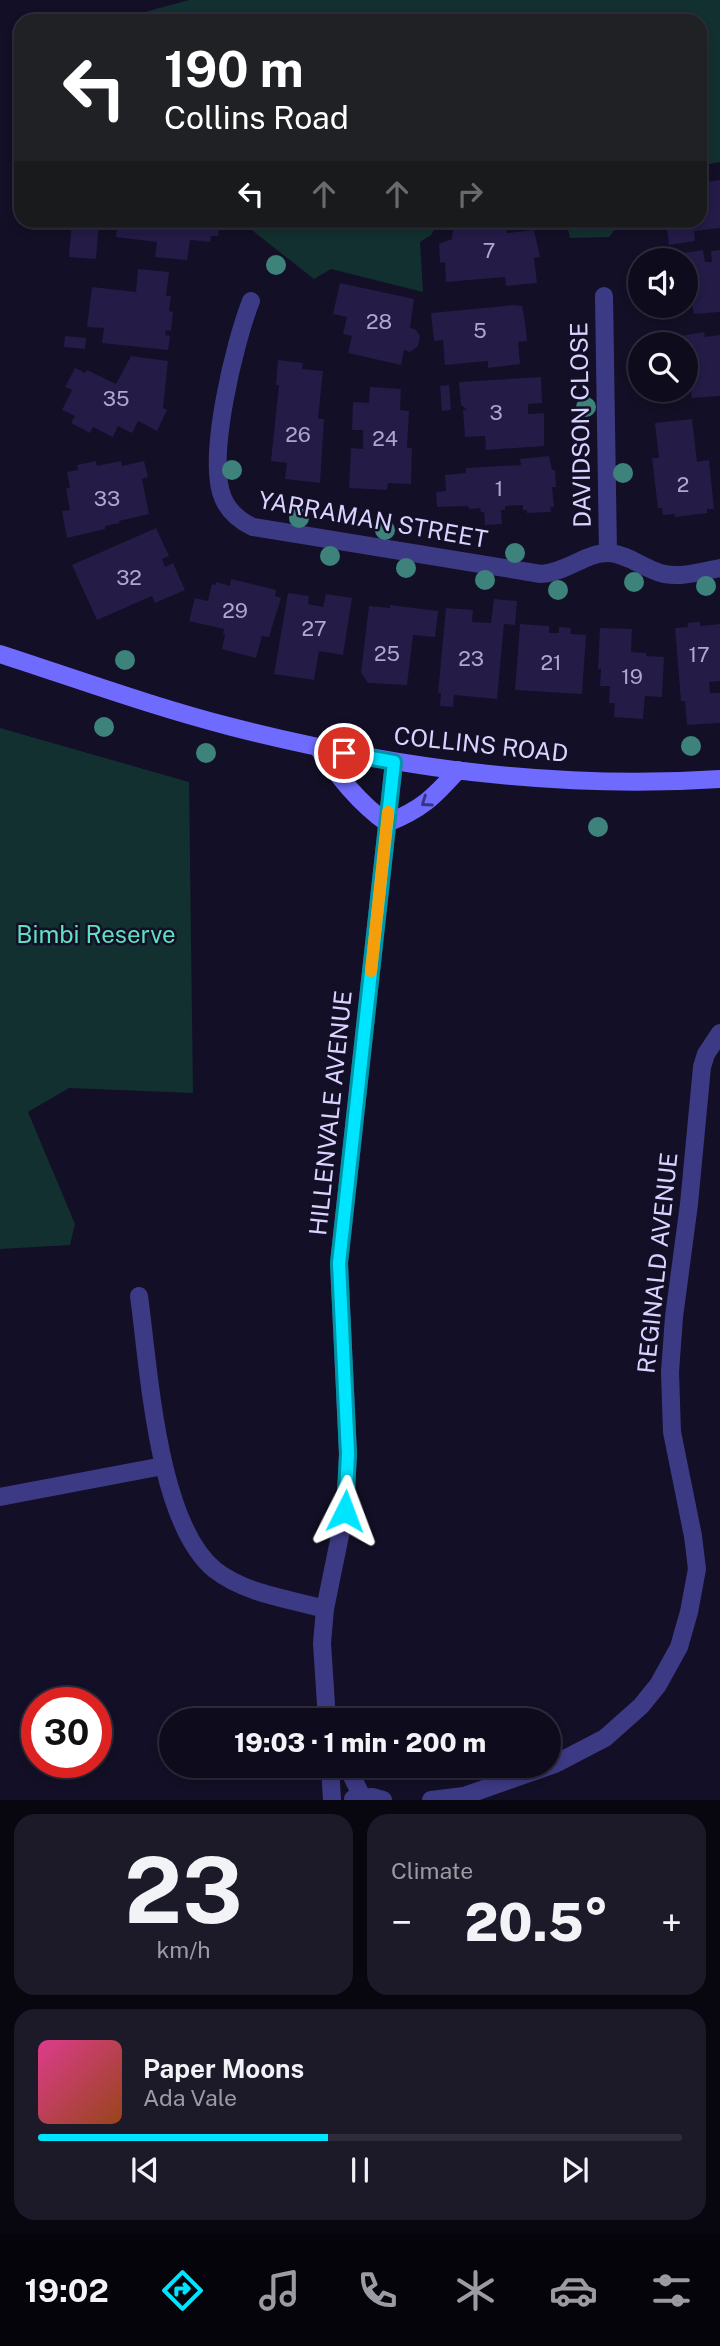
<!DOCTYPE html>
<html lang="en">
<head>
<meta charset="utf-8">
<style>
  body { margin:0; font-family:"Public Sans",sans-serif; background:#1c1929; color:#f1f3f6; height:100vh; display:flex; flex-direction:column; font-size:26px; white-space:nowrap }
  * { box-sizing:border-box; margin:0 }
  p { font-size:23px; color:#9b9ba3 }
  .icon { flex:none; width:38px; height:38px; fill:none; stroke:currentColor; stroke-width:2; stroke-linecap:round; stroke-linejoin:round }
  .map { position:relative; height:1800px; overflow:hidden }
  .panel { display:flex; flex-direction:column; gap:14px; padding:14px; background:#08060f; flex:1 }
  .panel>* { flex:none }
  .guide { position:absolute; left:14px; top:14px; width:693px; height:214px; border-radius:21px; box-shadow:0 4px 10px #0003,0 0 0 2px #2e2b3b; background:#202124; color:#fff; overflow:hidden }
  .tools { position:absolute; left:628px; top:248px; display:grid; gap:14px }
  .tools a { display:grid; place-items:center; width:70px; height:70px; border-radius:50%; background:#0e0b1c; box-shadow:0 4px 10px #0003,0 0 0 2px #2e2b3b; font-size:35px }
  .speed { position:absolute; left:21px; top:1687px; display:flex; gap:14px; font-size:35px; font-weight:700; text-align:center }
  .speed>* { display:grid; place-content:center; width:91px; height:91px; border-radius:50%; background:#0e0b1c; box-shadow:0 4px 10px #0003,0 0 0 2px #2e2b3b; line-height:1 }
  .speed .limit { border:10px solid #d22; background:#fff; color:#111 }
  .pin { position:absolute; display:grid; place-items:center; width:60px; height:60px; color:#fff; margin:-30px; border:4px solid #fff; border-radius:50%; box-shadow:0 2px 7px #0007 }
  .me { position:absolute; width:77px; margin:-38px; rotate:3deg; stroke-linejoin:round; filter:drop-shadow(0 0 5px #0008) }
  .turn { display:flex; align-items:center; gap:24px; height:147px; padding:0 35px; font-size:32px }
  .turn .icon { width:91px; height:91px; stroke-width:2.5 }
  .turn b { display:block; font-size:49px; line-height:60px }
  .lanes { display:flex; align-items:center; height:66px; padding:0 35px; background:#0003; justify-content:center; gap:35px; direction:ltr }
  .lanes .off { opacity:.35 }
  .big { font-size:52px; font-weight:800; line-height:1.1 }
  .panel .card { flex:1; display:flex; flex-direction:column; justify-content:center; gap:10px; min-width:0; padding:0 24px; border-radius:21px; background:#1c1929 }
  .panel .dial { align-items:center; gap:0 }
  .dial b { font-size:91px; line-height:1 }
  .song { display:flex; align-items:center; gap:21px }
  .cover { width:84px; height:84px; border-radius:10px; background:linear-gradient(135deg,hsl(330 70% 55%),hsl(20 70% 35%)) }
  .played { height:7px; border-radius:4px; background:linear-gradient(90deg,#00e5ff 45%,#2e2b3b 45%) }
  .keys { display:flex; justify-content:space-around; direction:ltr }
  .heat { display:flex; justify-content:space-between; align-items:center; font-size:38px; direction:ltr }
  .panel .tiles { flex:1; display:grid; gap:14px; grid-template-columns:1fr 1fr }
  .card:last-child { grid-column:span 2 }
  .trip { position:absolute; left:159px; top:1708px; width:402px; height:70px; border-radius:35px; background:#0e0b1c; box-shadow:0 4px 10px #0003,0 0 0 2px #2e2b3b; font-weight:800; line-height:70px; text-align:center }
  .tab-bar { display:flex; height:112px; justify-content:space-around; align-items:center; background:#06040b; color:#9b9ba3 }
  .tab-bar .icon { width:49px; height:49px }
  .tab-bar .current { color:#00e5ff }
  .tab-bar b { font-size:32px; color:#f1f3f6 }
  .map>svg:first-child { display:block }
  .green { fill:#12302f }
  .building { fill:#241b47 }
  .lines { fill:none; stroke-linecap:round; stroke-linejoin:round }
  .minor { stroke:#3d3a85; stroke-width:18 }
  .secondary { stroke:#6f6bff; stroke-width:18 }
  .tree { fill:#3d827b }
  .oneway { stroke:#38347d }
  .route-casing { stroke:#0095a6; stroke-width:18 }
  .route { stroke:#00e5ff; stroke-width:12 }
  .slow { stroke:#f59e0b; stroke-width:12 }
  .labels { text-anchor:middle; stroke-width:5; stroke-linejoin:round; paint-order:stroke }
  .number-label { font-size:21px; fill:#aca6d1 }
  .street-label { font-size:24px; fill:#d9d4ff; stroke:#130f26 }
  .park-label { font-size:24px; fill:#5fe0c0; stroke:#130f26 }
</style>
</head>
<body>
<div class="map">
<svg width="720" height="1800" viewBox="0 0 720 1800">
  <rect width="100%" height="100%" fill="#130f26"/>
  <path class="green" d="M189,0H720V162L700,166V21H112Z
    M252,221V220L440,221L431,235L420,242L423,292L331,269L314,279L253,231Z
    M566,221V220L622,221L609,237L570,238Z
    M0,728L189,782L193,1093L69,1088L28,1112L75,1224L70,1245L0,1249Z"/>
  <path class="building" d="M720,180V228L694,231L695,241L669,245L666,220H700V183Z
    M118,220H220L218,236H211L210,242L190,240L187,260L155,257L157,242L116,237Z
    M505,220L507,233L534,230L540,257L534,258L537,283L506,286L505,277L446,282L445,262L440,263L439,244L452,239L453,230L470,228L471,221Z
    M72,221L99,223L96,259L69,257Z
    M703,250L705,262H712L711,251L720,250V312L694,314L689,291H686V261H678L677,254Z
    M138,269L169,272L166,296H171L169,311L173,312L171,331L166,330L165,335L170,336L168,350L102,343L104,328L87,327L92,287L136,292Z
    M340,283L414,299L410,328L415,329L420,336L418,346L410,352L404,350L401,365L348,353L352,336L343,334L347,317L333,314Z
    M514,305L522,306L525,322L527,341L518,342L520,364L488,368V361L445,365L443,340L434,341L431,313Z
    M704,332L705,337L720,335V396L692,398L689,379H686V345H670L669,338Z
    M65,336L86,338L85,349L64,347Z
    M131,356L168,361L163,408L167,410L157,431L138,421L132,433L118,426L113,437L93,427L90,433L71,423L75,416L62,410L72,390L65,387L75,368L85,373L87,370L116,384Z
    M278,360L303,363L302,369L323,371L318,419H324L320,483L285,479L287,463L271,461L279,385H276Z
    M541,377L542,403L528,404V414L544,413V446L486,450L485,436L465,437L463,410H467L461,405L459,382Z
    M449,385L451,410L442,411L440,386Z
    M370,387L401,389L400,410L409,411L407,448H412L411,484L388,483L387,490L349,488L351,448L363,449V430H352L353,402L369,403Z
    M692,419L697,462L709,460L714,509H707V513L675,517V514L663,515L662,508H658L652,458H659L655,423Z
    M549,456L552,470H555L556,487H552L554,507H550L551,512L527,513V510H523V505L505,506V510H501L502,524L485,525L484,512H481L480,508L469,509L468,506L437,507L436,492L446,491L445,475L466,473V468L521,465L520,459Z
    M96,461L97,466L121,461L122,466L144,461L148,477L142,479L149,514L119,521L120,523L105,526V529L67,538L62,511L70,510L66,489L70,487L67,472L78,470L77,465Z
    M156,528L169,556L162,559L165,567L173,563L185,590L155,603L152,596L97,620L72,565Z
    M231,579L276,590L275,596L281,598L269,637L262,636L256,658L222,649L225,635L223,634L224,629L189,621L195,598L208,601L212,584L216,585V582L230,586Z
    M288,593L309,596L308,604L323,607L326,594L352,598L343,655L319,651L314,680L274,674Z
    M494,599L517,601L515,625L504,624L497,699L454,695L453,707L440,706L441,693H438L446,608L473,610L472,622L491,623Z
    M390,605L438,611L435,637L413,635L407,685L368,683L361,673L369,606L390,608Z
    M700,622V626L720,624V681L709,682L710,693H720V723L687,725L685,701H681L675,628L688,627L687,623Z
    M520,624L549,626V633H559V627L571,628L570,634L586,635L582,694L515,690Z
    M600,628L632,629L631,652L646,653V656L664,657L662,697L645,696L643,719L614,717L615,703H609L610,686H600L601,669H598Z"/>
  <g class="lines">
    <path class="minor" d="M604,296L608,553
      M251,301C235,341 206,459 223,498C229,512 240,521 253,527L541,574C567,572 587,552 609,553C626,554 639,565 655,571C675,580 699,572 720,568
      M139,1296C149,1368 157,1523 215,1570C246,1594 289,1599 325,1609
      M0,1497L163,1466
      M327,1720L322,1643L325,1609L345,1511L348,1454L339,1263L394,762
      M330,1766L332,1800
      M347,1766L362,1797
      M353,1799L372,1797L383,1800
      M431,1800L464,1796L555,1764L605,1738L641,1706L658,1685L679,1647L689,1612L697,1569L693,1536L672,1432L670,1372L674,1317L689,1204L702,1067L706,1054L720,1033"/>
    <path class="secondary" d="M0,654C77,679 154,707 232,727C389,767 558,790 720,779
      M318,748C339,777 358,802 387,823C421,810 434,797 458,770"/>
  </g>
  <g class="tree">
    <circle cx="276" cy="265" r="10"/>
    <circle cx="586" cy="407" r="10"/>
    <circle cx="232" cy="470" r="10"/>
    <circle cx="623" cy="473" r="10"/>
    <circle cx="299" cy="518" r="10"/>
    <circle cx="385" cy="530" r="10"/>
    <circle cx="515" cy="553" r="10"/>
    <circle cx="330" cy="556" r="10"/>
    <circle cx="406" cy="568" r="10"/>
    <circle cx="485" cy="580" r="10"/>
    <circle cx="634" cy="582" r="10"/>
    <circle cx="706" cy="586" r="10"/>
    <circle cx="558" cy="590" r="10"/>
    <circle cx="125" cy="660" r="10"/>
    <circle cx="104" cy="727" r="10"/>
    <circle cx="691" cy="746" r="10"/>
    <circle cx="206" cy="753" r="10"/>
    <circle cx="598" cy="827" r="10"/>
  </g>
  <defs><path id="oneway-chevron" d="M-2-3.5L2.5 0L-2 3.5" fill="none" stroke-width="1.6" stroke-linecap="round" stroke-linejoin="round" transform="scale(1.75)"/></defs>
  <use class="oneway" href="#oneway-chevron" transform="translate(426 802) rotate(145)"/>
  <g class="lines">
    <defs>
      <path id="route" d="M344,753L394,762L339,1263L348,1454L345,1511"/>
    </defs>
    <use href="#route" class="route-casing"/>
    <use href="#route" class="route"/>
    <path class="slow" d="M371,971L388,812"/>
  </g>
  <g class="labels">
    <g class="number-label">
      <text x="489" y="258">7</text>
      <text x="379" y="329">28</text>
      <text x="480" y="338">5</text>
      <text x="116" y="406">35</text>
      <text x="496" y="420">3</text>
      <text x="298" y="442">26</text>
      <text x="385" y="446">24</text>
      <text x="683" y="492">2</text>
      <text x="499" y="496">1</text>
      <text x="107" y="506">33</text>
      <text x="129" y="585">32</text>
      <text x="235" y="618">29</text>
      <text x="314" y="636">27</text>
      <text x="387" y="661">25</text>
      <text x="699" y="662">17</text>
      <text x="471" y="666">23</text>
      <text x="551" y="670">21</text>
      <text x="632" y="684">19</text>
    </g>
    <g class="street-label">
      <text transform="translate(581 425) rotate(-91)" y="8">DAVIDSON CLOSE</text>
      <text transform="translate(373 520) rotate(10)" y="8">YARRAMAN STREET</text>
      <text transform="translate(481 745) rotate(6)" y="8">COLLINS ROAD</text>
      <text transform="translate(331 1113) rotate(-84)" y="8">HILLENVALE AVENUE</text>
      <text transform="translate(658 1263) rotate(-84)" y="8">REGINALD AVENUE</text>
    </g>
    <g class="park-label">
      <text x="96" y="943">Bimbi Reserve</text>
    </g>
  </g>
</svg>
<div class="tools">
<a><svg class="icon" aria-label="sound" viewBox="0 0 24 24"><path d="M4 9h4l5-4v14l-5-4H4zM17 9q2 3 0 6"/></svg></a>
<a><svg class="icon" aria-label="search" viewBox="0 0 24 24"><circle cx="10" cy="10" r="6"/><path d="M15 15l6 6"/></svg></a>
</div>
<div class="speed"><div class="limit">30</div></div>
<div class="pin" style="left:344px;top:753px;background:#d93025"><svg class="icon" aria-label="arrive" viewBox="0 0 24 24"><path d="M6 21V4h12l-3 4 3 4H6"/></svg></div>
<svg class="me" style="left:345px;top:1511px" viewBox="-20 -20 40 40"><path d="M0-17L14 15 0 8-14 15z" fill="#00e5ff" stroke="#fff" stroke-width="4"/></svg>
<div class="trip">19:03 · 1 min · 200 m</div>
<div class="guide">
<div class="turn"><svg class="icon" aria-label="left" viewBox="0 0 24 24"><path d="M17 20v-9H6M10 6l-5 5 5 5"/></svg><div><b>190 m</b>Collins Road</div></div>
<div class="lanes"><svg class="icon" aria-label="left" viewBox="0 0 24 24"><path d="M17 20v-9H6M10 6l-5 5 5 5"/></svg><svg class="icon off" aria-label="ahead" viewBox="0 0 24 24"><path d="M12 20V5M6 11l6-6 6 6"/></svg><svg class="icon off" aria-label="ahead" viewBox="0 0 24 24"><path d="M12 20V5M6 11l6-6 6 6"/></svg><svg class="icon off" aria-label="right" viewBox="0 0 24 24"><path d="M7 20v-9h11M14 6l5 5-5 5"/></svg></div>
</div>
</div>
<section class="panel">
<div class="tiles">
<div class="card dial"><b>23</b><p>km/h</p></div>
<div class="card"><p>Climate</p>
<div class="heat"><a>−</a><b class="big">20.5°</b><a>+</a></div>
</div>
<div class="card">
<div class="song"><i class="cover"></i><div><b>Paper Moons</b><p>Ada Vale</p></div></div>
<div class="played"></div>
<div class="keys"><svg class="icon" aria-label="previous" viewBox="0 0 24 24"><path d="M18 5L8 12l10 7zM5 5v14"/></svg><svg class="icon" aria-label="pause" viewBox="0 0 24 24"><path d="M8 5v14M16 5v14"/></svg><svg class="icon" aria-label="next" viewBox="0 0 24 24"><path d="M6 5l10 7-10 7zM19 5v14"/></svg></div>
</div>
</div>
</section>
<nav class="tab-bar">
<b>19:02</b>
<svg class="icon current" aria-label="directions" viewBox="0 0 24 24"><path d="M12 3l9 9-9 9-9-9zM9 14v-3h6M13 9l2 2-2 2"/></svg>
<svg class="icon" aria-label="music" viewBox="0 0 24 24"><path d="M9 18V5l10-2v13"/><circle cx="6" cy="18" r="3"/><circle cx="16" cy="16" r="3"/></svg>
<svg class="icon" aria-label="phone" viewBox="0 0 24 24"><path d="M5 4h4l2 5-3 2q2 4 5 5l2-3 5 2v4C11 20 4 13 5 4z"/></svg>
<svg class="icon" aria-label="climate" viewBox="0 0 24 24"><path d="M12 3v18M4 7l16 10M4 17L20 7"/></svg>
<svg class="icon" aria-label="car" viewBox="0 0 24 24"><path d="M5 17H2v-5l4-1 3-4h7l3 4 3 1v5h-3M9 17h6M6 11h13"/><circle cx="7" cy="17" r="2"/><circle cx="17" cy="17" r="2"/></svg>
<svg class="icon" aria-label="filters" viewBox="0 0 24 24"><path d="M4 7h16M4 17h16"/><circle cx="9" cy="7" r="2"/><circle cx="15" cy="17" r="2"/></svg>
</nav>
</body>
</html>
